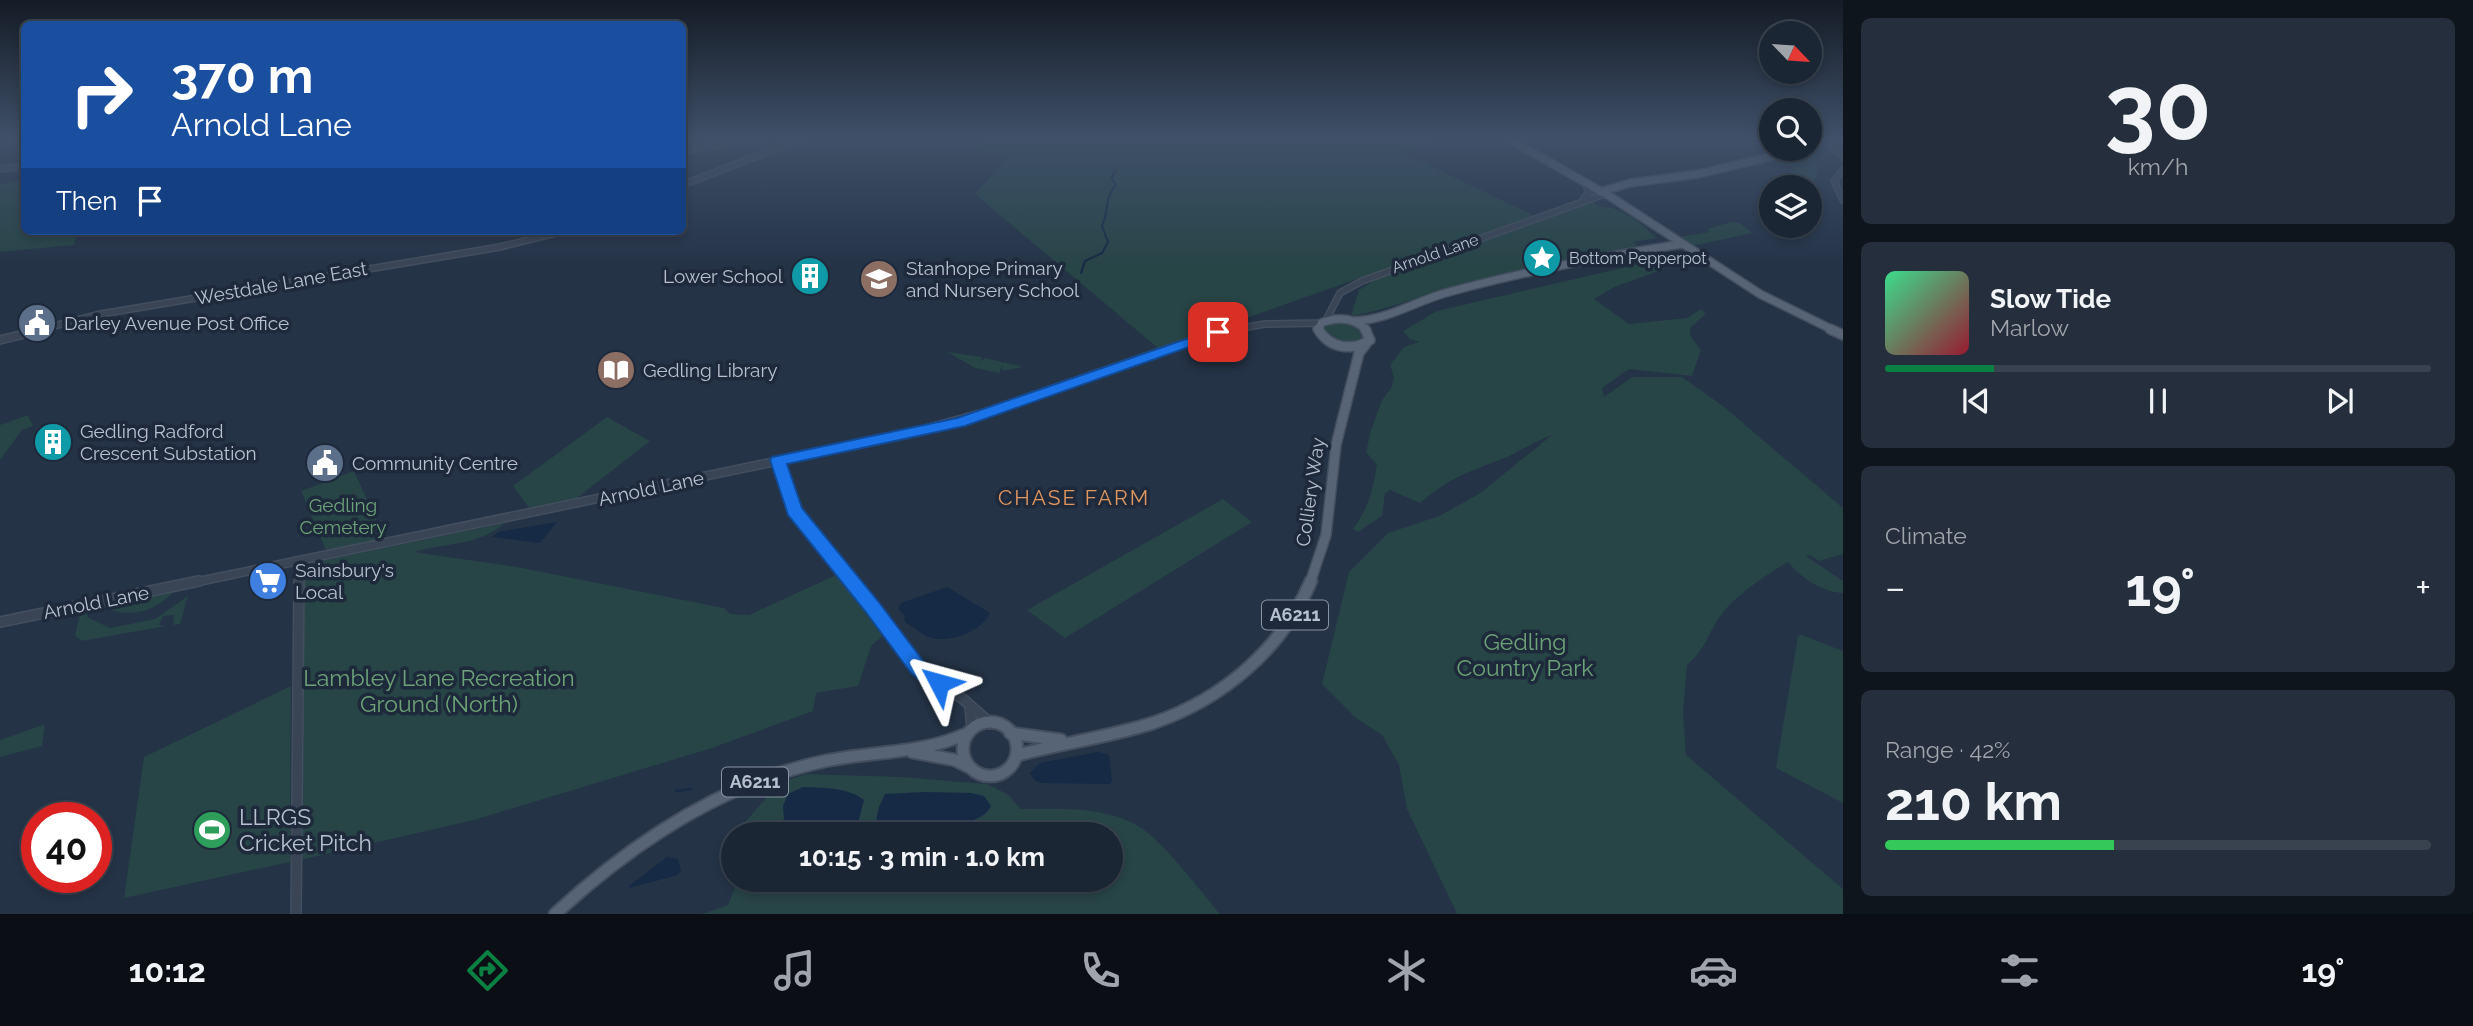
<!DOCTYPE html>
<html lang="en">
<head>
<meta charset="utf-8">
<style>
  body { margin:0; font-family:Raleway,sans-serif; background:#242e3c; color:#f1f3f6; height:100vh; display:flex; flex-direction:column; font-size:26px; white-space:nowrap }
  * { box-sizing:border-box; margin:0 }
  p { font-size:23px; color:#a0a5ac }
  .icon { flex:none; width:38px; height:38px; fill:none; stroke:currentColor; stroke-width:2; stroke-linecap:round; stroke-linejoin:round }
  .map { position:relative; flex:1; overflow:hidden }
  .panel { display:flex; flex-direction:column; gap:18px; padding:18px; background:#0f151d; width:630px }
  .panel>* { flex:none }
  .banner { position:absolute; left:21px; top:21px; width:665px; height:214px; border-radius:10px; box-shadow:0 4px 10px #0003,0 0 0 2px #39434f; background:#1a4fa0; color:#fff; overflow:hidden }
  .needle { width:46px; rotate:115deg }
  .controls { position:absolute; left:1759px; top:21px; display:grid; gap:14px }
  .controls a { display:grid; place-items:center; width:63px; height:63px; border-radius:50%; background:#1b2634; box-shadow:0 4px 10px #0003,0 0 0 2px #39434f; font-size:35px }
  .speed { position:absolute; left:21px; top:802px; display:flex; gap:14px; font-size:35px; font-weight:700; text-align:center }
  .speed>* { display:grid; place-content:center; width:91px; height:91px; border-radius:50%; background:#1b2634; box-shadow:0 4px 10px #0003,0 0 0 2px #39434f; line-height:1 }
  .speed .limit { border:10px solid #d22; background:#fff; color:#111 }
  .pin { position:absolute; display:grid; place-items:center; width:60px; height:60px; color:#fff; margin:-30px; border-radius:14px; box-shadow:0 4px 10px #0006 }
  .me { position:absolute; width:77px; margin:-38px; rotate:309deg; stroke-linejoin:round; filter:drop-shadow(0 0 5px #0008) }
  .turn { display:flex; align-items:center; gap:24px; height:147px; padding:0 35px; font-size:32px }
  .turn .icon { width:91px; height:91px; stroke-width:2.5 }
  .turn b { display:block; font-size:49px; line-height:60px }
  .then { display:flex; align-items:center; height:66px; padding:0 35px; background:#0003; gap:14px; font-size:26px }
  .big { font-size:52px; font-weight:700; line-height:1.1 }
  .panel .widget { flex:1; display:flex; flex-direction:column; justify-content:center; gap:10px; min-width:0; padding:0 24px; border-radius:10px; background:#242e3c }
  .panel .dial { align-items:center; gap:0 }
  .dial b { font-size:91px; line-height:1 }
  .song { display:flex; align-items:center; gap:21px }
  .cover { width:84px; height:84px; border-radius:10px; background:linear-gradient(135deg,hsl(150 70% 55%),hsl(350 70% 35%)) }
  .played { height:7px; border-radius:4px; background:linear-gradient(90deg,#0b8043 20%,#39434f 20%) }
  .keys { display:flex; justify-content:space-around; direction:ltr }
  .heat { display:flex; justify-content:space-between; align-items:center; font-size:38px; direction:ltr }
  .charge { height:10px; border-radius:5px; background:linear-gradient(90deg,#34c759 42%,#39434f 0) }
  .trip { position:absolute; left:721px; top:822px; width:402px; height:70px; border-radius:35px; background:#1b2634; box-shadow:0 4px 10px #0003,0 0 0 2px #39434f; font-weight:700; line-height:70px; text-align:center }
  .menu { display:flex; height:112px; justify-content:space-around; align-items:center; background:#0b0f15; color:#a0a5ac }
  .menu .icon { width:49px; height:49px }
  .menu .selected { color:#0b8043 }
  .menu b { font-size:32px; color:#f1f3f6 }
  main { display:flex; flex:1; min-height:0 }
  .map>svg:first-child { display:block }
  .green { fill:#274447 }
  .water { fill:#162a46 }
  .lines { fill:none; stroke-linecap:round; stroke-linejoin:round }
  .stream-far1 { stroke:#162a46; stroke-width:2 }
  .stream { stroke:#162a46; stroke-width:2.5 }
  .minor-far2-casing { stroke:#434e5e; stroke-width:8 }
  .minor-far1-casing { stroke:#434e5e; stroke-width:10 }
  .minor-casing { stroke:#434e5e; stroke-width:12 }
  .major-far2-casing { stroke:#434e5e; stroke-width:10 }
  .major-far1-casing { stroke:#434e5e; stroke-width:12 }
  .major-casing { stroke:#434e5e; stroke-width:15 }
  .minor-far2 { stroke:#394555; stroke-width:5 }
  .minor-far1 { stroke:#394555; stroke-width:7 }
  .minor { stroke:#394555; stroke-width:9 }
  .major-far2 { stroke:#576475; stroke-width:7 }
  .major-far1 { stroke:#576475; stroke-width:9 }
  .major { stroke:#576475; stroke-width:11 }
  .route { fill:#1a73e8; stroke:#114b97; stroke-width:2 }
  .labels { text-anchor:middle; stroke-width:7; stroke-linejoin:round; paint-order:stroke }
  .far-street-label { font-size:16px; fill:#b7c0ce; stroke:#1e2a3b }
  .far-poi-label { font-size:16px; fill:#b7c0ce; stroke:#1e2a3b; text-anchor:start }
  .shield { fill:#1e2a3b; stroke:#8993a2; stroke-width:2 }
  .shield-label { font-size:18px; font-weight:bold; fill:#b7c0ce }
  .poi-label { font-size:19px; fill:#b7c0ce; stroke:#1e2a3b; text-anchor:start }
  .street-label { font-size:19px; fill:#b7c0ce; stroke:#1e2a3b }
  .park-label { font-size:19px; fill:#6ca277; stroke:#1e2a3b }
  .neighbourhood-label { font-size:21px; letter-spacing:2px; fill:#e1965f; stroke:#1e2a3b }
  .near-park-label { font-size:23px; fill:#6ca277; stroke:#1e2a3b }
  .near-poi-label { font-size:23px; fill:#b7c0ce; stroke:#1e2a3b; text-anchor:start }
</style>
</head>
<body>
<main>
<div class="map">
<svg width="1843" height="914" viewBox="0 0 1843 914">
  <rect width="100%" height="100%" fill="#243346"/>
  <path class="green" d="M998,138H1438L1403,153L1535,216L1159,349L975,194L1009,156L981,153L977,146Z
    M1816,150L1817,173L1810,195V187H1786L1792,167L1762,162Z
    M24,180V231H78L74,245L0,252V184Z
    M1591,201L1600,207C1620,206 1642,223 1656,238L1633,242L1637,246C1574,260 1512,274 1449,289C1416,297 1385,310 1351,316L1359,290L1384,274Z
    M1732,222L1740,223L1752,233L1692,246L1678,237L1710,232L1707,229Z
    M1652,261L1665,269L1614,287L1594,299L1629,324L1687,318L1701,309L1706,314L1690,328L1691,337L1701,350L1692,376L1629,369L1602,388L1604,397L1632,377H1682L1723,406L1843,508V554L1819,561L1810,555L1806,556L1843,581V593C1822,592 1801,578 1788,562C1766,575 1737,594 1721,615C1707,634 1707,648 1687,665L1683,712L1686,755L1843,889V914H1457L1407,809L1399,765L1382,735L1356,718L1322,684L1349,572L1388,533L1439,516L1479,494L1552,435C1535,441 1519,452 1502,459C1466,473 1451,477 1420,503L1390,490L1385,493L1382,516L1358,532L1353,529C1369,507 1372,492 1377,465L1366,452L1371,430L1382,400L1391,388L1394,377L1390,365L1404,347L1419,342L1410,339L1403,331L1437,311Z
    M1347,321L1365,330V341L1338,343L1322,332L1324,324Z
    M947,352L982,357L980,362L985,358L1023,367L1002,371L1003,364L999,373L975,368Z
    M28,415L33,426L22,430L0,460V425Z
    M607,417L650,441L577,498L529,508L513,486Z
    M354,471L385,539L326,550L301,491Z
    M1223,499L1252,522L1065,638L1027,610Z
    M505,523C476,547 448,542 414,552L517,567L724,608L730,614L749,615L838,574L867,607L885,634L871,646L858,686L816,693L813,711L712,748L474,820L300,860L304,678L303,570L311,563Z
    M175,591C154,612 130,619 103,607L107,604Z
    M188,596L180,624L173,625L174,615L163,616L159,625L166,626L82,641L75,636L79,617L89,608L87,617L110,628L155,619Z
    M1802,635L1843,651V803L1776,768L1798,636Z
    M291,686L290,862L124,898L144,757Z
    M45,724L42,746L0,757V740Z
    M806,774L901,777L987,784L1009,795L1020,809C1059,809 1103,806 1138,826C1162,840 1201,891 1220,914H702L728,905L738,880H1111V835H734L779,783Z"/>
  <path class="water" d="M557,522L540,543L492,537L498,532Z
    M947,587L990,613C981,632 949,644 929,637C921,634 912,626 905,622L904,615L898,609L901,603Z
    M1098,752L1109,755L1112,781L1110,784L1042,783L1035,781L1030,773L1040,763Z
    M803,787C823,788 848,787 864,800L855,835H753L773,821L781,823L784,819L783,806L788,794Z
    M924,792L971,793L984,796L991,806C982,825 952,821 938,835H873L879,807L885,794Z
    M667,857L678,859L681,871L678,875L629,888V886Z"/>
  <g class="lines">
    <path class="stream-far1" d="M1081,273L1085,261L1102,253L1108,242L1102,226C1109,212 1104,198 1116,185L1111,178L1116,170"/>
    <path class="stream" d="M676,791L691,789"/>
    <defs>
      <path id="minor-far2" d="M1810,138L1843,140
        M1825,140L1843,156
        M682,151L763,138
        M0,169L24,166
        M1843,170L1834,181L1843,200
        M682,185L804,138
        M1584,198L1589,193L1587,187
        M1326,320L1340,293L1362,281L1602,195
        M38,330L101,314L500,247L564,231
        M1230,330L1265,324L1321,323"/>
      <path id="minor-far1" d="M0,340L45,329
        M778,460L794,510L853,583
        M191,583L908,434L987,412L1192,341L1237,329
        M299,583V561"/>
      <path id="minor" d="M851,581L897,643L927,676L963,699L991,724
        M0,622L199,581
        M970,707L972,729
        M296,914L299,581"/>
      <path id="major-far2" d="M1507,138L1611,197L1760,294L1833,330
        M1600,192L1630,183L1698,174L1803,149
        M1352,321C1387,321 1417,300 1449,292C1526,271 1604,256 1682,244
        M1319,330L1321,323C1338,316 1353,317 1367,330"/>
      <path id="major-far1" d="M1318,329C1329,348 1352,352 1370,340L1365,329
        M1830,329L1843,335
        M1310,583L1326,535L1336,445L1359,353L1366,344"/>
      <path id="major" d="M963 749a27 27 0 1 1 54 0a27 27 0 1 1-54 0Z
        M1010,733L1061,740
        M912,752L955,760L969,767
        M1018,755C1063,743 1109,737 1153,723C1223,699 1282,649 1311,581
        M555,914C632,843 721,783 825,761C873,751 921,754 966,734"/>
    </defs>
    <use href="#minor-far2" class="minor-far2-casing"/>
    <use href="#minor-far1" class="minor-far1-casing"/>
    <use href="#minor" class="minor-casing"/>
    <use href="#major-far2" class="major-far2-casing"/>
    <use href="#major-far1" class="major-far1-casing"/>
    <use href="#major" class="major-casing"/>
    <use href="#minor-far2" class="minor-far2"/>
    <use href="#minor-far1" class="minor-far1"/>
    <use href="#minor" class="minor"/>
    <use href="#major-far2" class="major-far2"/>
    <use href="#major-far1" class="major-far1"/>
    <use href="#major" class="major"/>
  </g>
  <linearGradient id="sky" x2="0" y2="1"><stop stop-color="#141c26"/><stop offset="0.52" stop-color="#3f5068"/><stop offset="1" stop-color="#3f5068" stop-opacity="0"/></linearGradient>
  <rect width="1843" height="266" fill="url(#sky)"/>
  <path class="route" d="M1218,328L1223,329V335L965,426L787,464L802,508L878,601L924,662L946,677L949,683L946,689C933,694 921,681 911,673L865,611L788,515L770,460L772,457L957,418Z"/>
  <defs>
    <symbol id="sight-disc" viewBox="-11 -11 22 22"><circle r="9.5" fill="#0f9aa8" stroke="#1e2a3b"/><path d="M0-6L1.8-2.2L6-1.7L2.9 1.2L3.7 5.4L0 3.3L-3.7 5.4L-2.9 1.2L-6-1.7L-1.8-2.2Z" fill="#fff"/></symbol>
    <symbol id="building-disc" viewBox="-11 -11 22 22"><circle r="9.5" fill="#0f9aa8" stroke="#1e2a3b"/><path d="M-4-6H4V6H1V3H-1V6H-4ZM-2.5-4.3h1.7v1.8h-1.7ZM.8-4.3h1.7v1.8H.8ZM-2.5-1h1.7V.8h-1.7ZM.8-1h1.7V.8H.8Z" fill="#fff"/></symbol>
    <symbol id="school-disc" viewBox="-11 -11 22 22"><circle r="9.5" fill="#8d6e63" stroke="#1e2a3b"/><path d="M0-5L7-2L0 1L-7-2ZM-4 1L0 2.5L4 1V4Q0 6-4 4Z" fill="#fff"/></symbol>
    <symbol id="civic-disc" viewBox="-11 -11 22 22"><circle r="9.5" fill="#5c6f8a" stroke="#1e2a3b"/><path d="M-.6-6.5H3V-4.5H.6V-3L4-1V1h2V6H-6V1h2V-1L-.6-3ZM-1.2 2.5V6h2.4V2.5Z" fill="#fff"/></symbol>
    <symbol id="library-disc" viewBox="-11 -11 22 22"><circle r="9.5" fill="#8d6e63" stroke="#1e2a3b"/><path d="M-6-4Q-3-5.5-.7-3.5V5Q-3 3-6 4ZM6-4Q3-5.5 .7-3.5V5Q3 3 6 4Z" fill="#fff"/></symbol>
    <symbol id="supermarket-disc" viewBox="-11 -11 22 22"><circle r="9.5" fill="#3f7fe0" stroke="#1e2a3b"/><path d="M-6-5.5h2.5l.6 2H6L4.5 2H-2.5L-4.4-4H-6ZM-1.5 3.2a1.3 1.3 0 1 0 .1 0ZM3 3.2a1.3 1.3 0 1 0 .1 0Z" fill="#fff"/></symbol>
    <symbol id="stadium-disc" viewBox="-11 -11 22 22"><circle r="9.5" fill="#2e9e5b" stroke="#1e2a3b"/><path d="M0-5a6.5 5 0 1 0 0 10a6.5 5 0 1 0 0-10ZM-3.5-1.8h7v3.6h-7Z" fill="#fff"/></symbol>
  </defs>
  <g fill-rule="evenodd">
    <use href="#sight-disc" x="1520" y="236" width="44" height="44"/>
    <use href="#building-disc" x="788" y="254" width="44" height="44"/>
    <use href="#school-disc" x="857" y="257" width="44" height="44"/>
    <use href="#civic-disc" x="15" y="301" width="44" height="44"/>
    <use href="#library-disc" x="594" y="348" width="44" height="44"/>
    <use href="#building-disc" x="31" y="420" width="44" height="44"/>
    <use href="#civic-disc" x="303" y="441" width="44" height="44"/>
    <use href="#supermarket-disc" x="246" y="559" width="44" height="44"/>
    <use href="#stadium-disc" x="190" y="808" width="44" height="44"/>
  </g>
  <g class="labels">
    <g class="far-street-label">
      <text transform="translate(1435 253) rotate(-19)" y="6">Arnold Lane</text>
    </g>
    <g class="far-poi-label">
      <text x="1569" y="264">Bottom Pepperpot</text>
    </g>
    <g class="shield">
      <rect x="1262" y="600.5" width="66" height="29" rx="5"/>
      <rect x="722" y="767.5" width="66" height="29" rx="5"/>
    </g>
    <g class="shield-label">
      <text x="1295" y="621">A6211</text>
      <text x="755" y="788">A6211</text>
    </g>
    <g class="poi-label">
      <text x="906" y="275">Stanhope Primary<tspan x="906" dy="22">and Nursery School</tspan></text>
      <text x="783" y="283" text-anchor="end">Lower School</text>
      <text x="64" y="330">Darley Avenue Post Office</text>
      <text x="643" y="377">Gedling Library</text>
      <text x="80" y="438">Gedling Radford<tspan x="80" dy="22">Crescent Substation</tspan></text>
      <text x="352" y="470">Community Centre</text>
      <text x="295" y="577">Sainsbury's<tspan x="295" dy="22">Local</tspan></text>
    </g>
    <g class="street-label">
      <text transform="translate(281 283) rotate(-10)" y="7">Westdale Lane East</text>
      <text transform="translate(651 488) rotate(-12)" y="7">Arnold Lane</text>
      <text transform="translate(1310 492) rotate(-82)" y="7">Colliery Way</text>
      <text transform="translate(96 602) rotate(-11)" y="7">Arnold Lane</text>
    </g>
    <g class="park-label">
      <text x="343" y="512">Gedling<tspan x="343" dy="22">Cemetery</tspan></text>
    </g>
    <g class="neighbourhood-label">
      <text x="1074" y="505">CHASE FARM</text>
    </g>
    <g class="near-park-label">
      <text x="1525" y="650">Gedling<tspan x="1525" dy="26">Country Park</tspan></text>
      <text x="439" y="686">Lambley Lane Recreation<tspan x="439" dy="26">Ground (North)</tspan></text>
    </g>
    <g class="near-poi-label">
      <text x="239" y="825">LLRGS<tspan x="239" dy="26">Cricket Pitch</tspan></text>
    </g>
  </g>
</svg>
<div class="controls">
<a><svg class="needle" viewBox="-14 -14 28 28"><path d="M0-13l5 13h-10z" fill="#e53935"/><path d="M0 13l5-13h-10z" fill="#a0a5ac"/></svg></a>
<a><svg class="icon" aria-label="search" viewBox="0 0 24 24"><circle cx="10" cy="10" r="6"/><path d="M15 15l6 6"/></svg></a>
<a><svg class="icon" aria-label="layers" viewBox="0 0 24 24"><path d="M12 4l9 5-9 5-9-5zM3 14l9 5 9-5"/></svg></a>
</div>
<div class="speed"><div class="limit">40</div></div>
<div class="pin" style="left:1218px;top:332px;background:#d93025"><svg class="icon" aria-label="arrive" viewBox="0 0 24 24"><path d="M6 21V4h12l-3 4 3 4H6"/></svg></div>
<svg class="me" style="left:939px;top:683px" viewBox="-20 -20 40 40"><path d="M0-17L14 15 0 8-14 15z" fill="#1a73e8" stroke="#fff" stroke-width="4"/></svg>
<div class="trip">10:15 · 3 min · 1.0 km</div>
<div class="banner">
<div class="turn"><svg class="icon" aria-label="right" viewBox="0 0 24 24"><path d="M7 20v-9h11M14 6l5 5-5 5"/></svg><div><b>370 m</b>Arnold Lane</div></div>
<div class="then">Then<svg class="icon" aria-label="arrive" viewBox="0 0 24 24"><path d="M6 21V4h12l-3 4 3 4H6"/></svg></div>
</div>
</div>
<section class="panel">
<div class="widget dial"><b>30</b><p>km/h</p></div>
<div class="widget">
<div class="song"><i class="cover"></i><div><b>Slow Tide</b><p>Marlow</p></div></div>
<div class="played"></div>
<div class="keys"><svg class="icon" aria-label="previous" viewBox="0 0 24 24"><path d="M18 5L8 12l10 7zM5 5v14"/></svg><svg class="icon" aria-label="pause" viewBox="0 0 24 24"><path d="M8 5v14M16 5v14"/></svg><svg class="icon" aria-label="next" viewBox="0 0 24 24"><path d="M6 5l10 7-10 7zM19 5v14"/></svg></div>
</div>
<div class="widget"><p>Climate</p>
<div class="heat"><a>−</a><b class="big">19°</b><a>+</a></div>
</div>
<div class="widget"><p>Range · 42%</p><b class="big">210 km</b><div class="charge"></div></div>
</section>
</main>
<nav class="menu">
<b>10:12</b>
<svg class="icon selected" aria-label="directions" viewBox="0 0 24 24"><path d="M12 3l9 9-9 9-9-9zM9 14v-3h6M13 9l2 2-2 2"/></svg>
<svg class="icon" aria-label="music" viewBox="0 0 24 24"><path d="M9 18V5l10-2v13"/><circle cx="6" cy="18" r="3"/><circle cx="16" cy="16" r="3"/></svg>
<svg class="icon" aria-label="phone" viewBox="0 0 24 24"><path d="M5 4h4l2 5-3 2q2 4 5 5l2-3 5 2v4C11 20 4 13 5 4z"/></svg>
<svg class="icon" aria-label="climate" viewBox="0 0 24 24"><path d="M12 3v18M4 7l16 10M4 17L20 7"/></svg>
<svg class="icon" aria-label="car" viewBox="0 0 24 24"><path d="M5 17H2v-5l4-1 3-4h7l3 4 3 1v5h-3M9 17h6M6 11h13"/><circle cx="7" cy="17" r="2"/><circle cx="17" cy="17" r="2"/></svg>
<svg class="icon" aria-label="filters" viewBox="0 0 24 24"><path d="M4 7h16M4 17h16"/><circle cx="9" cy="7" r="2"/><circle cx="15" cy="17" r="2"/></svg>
<b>19°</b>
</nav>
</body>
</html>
